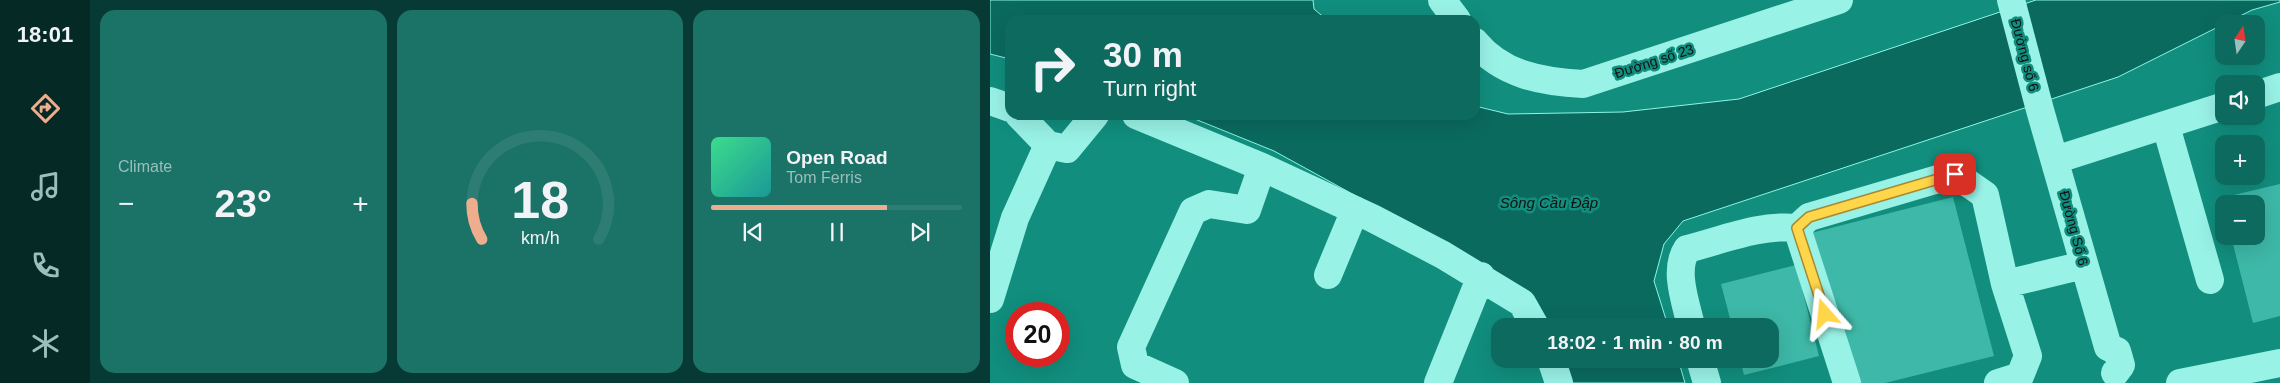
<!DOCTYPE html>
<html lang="en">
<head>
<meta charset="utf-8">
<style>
  body { margin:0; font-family:Helvetica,sans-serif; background:#1b7267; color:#f1f3f6; height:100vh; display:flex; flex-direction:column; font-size:19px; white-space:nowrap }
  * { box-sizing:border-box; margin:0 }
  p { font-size:16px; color:#9abfbc }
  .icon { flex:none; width:28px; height:28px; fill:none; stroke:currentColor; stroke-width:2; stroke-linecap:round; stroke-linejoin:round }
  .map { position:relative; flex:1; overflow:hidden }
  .panel { display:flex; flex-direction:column; gap:10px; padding:10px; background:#073a34; width:900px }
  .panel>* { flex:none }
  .banner { position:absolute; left:15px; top:15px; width:475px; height:105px; border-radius:15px; box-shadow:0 5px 20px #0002; background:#0d6a5e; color:#f1f3f6; overflow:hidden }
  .needle { width:32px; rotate:13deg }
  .fabs { position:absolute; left:1225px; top:15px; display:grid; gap:10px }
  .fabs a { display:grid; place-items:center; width:50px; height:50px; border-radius:10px; background:#0d6a5e; box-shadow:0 5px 20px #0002; font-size:25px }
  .speed { position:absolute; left:15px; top:302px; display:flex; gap:10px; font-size:25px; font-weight:700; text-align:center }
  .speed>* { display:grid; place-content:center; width:65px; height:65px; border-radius:50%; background:#0d6a5e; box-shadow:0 5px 20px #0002; line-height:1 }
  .speed .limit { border:8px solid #d22; background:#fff; color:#111 }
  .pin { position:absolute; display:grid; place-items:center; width:42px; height:42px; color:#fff; margin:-21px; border-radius:10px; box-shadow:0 2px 8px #0006 }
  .me { position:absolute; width:55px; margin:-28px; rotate:342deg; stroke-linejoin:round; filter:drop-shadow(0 0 4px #0008) }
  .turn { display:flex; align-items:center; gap:18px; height:105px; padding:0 15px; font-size:22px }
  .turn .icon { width:65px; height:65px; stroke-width:2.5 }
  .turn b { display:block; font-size:35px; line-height:42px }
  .big { font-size:38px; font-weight:700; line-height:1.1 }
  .panel .widget { flex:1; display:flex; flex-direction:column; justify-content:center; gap:8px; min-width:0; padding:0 18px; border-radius:15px; background:#1b7267 }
  .panel .dial { align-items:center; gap:0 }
  .dial svg { height:130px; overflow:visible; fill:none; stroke:#2d7d73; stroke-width:7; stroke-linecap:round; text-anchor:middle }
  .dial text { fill:#f1f3f6; stroke:none }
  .song { display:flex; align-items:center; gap:15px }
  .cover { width:60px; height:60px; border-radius:8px; background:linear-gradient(135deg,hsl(150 70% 55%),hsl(180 70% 35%)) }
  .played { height:5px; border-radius:2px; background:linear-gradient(90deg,#eead8d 70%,#2d7d73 70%) }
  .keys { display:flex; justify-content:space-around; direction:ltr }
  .heat { display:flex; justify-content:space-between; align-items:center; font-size:28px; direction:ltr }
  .panel .tiles { flex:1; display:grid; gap:10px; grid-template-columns:repeat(3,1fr) }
  .trip { position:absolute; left:501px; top:318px; width:288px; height:50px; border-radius:15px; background:#0d6a5e; box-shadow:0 5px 20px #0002; font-weight:700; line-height:50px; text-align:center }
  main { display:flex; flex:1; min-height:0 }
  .dock { display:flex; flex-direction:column; width:90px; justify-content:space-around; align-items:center; background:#052a26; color:#9abfbc }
  .dock .icon { width:35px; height:35px }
  .dock .active { color:#eead8d }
  .dock b { font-size:22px; color:#f1f3f6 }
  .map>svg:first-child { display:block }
  .water { fill:#0a6a5e; stroke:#8bf6e5 }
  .building { fill:#3eb8a8 }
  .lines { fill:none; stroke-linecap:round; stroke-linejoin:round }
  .minor { stroke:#99f2e6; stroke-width:28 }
  .route-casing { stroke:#a68a30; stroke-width:12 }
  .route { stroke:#ffd54a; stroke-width:9 }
  .labels { text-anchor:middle; stroke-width:5; stroke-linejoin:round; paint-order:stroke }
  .street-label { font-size:14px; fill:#111; stroke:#118e7e }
  .water-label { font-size:15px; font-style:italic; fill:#111; stroke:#118e7e }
</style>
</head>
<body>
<main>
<nav class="dock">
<b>18:01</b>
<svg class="icon active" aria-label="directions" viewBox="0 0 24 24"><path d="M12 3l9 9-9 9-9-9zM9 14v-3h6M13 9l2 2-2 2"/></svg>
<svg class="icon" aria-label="music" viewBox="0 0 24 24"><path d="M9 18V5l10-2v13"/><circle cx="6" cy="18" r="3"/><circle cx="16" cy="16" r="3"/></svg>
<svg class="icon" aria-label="phone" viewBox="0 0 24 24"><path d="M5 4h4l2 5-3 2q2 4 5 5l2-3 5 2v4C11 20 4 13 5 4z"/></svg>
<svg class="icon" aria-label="climate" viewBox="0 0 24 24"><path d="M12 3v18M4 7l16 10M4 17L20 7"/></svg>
</nav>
<section class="panel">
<div class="tiles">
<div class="widget"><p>Climate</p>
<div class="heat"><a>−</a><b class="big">23°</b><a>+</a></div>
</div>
<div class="widget dial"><svg viewBox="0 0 100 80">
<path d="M14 69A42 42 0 1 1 86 69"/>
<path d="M14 69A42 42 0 0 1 8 47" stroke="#eead8d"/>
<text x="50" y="56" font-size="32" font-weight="700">18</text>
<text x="50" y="72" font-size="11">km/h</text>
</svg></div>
<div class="widget">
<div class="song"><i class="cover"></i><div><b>Open Road</b><p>Tom Ferris</p></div></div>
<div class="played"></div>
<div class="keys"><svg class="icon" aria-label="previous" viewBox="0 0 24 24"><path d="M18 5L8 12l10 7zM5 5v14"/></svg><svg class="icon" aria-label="pause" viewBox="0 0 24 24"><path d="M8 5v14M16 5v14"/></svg><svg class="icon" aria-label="next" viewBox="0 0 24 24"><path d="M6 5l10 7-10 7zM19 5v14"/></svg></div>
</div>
</div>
</section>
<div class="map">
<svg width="1290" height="383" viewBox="0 0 1290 383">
  <rect width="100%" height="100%" fill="#118e7e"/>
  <path class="water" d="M0,0H323L324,9L337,20H20V59L0,54Z
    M1046,0H1290V2L1262,10L1128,77L693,221L674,244L664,281L678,326H559L539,299L483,260L284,151L195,115H485V106L518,114L633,112L749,99Z
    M572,359H688L695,383H582Z"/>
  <path class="building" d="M1290,184V316L1263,323L1241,236H1266V204H1233L1231,198Z
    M963,197L1004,356L895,383H860L821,233Z
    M806,265L829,356L754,375L750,359H780V326H742L731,284Z"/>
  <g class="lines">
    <path class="minor" d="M452,0L467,20
      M1021,0L1050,110L1118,347L1127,351L1131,365L1125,373
      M485,42C512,75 553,82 593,84L849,0
      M1266,95L1290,87
      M0,101L20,108
      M29,115L58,145L77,149L105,115
      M146,115L272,167L382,218L453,255L532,303L545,326
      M1176,126L1220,280
      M1065,160L1234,106
      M807,228L857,383
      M338,275L365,210
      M0,299L25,218L58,145
      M701,326C696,303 683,270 697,249C733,240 770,224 807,228L819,217L965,174L995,195L1015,284
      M561,359L569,383
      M710,359L717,383
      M185,383L145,365L141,347L203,211L219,204L257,210L272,167
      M448,383L491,276
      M1008,383L1030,376L1038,356L1015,284L1094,265
      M1190,383L1290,363"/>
  </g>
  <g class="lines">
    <defs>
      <path id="route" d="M835,314L807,228L819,217L965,174"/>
    </defs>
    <use href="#route" class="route-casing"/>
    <use href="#route" class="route"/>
  </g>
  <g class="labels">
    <g class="street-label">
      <text transform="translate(1035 55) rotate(75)" y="5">Đường số 6</text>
      <text transform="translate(664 61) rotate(-18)" y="5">Đường số 23</text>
      <text transform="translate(1084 228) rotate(75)" y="5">Đường Số 6</text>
    </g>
    <g class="water-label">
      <text x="559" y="208">Sông Cầu Đập</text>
    </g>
  </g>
</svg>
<div class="fabs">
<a><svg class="needle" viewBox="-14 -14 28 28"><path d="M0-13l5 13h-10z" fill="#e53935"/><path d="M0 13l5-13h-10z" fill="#9abfbc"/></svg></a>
<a><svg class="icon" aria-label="sound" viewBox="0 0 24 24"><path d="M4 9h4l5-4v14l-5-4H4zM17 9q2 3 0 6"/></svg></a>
<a>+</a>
<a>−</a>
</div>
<div class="speed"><div class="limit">20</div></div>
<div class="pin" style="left:965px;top:174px;background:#d93025"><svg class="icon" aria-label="arrive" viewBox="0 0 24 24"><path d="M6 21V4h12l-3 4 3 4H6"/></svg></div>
<svg class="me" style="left:835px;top:314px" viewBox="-20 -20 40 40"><path d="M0-17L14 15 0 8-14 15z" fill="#ffd54a" stroke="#fff" stroke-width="4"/></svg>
<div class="trip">18:02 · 1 min · 80 m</div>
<div class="banner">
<div class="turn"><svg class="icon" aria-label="right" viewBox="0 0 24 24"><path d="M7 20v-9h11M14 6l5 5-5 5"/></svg><div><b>30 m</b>Turn right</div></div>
</div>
</div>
</main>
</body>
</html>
